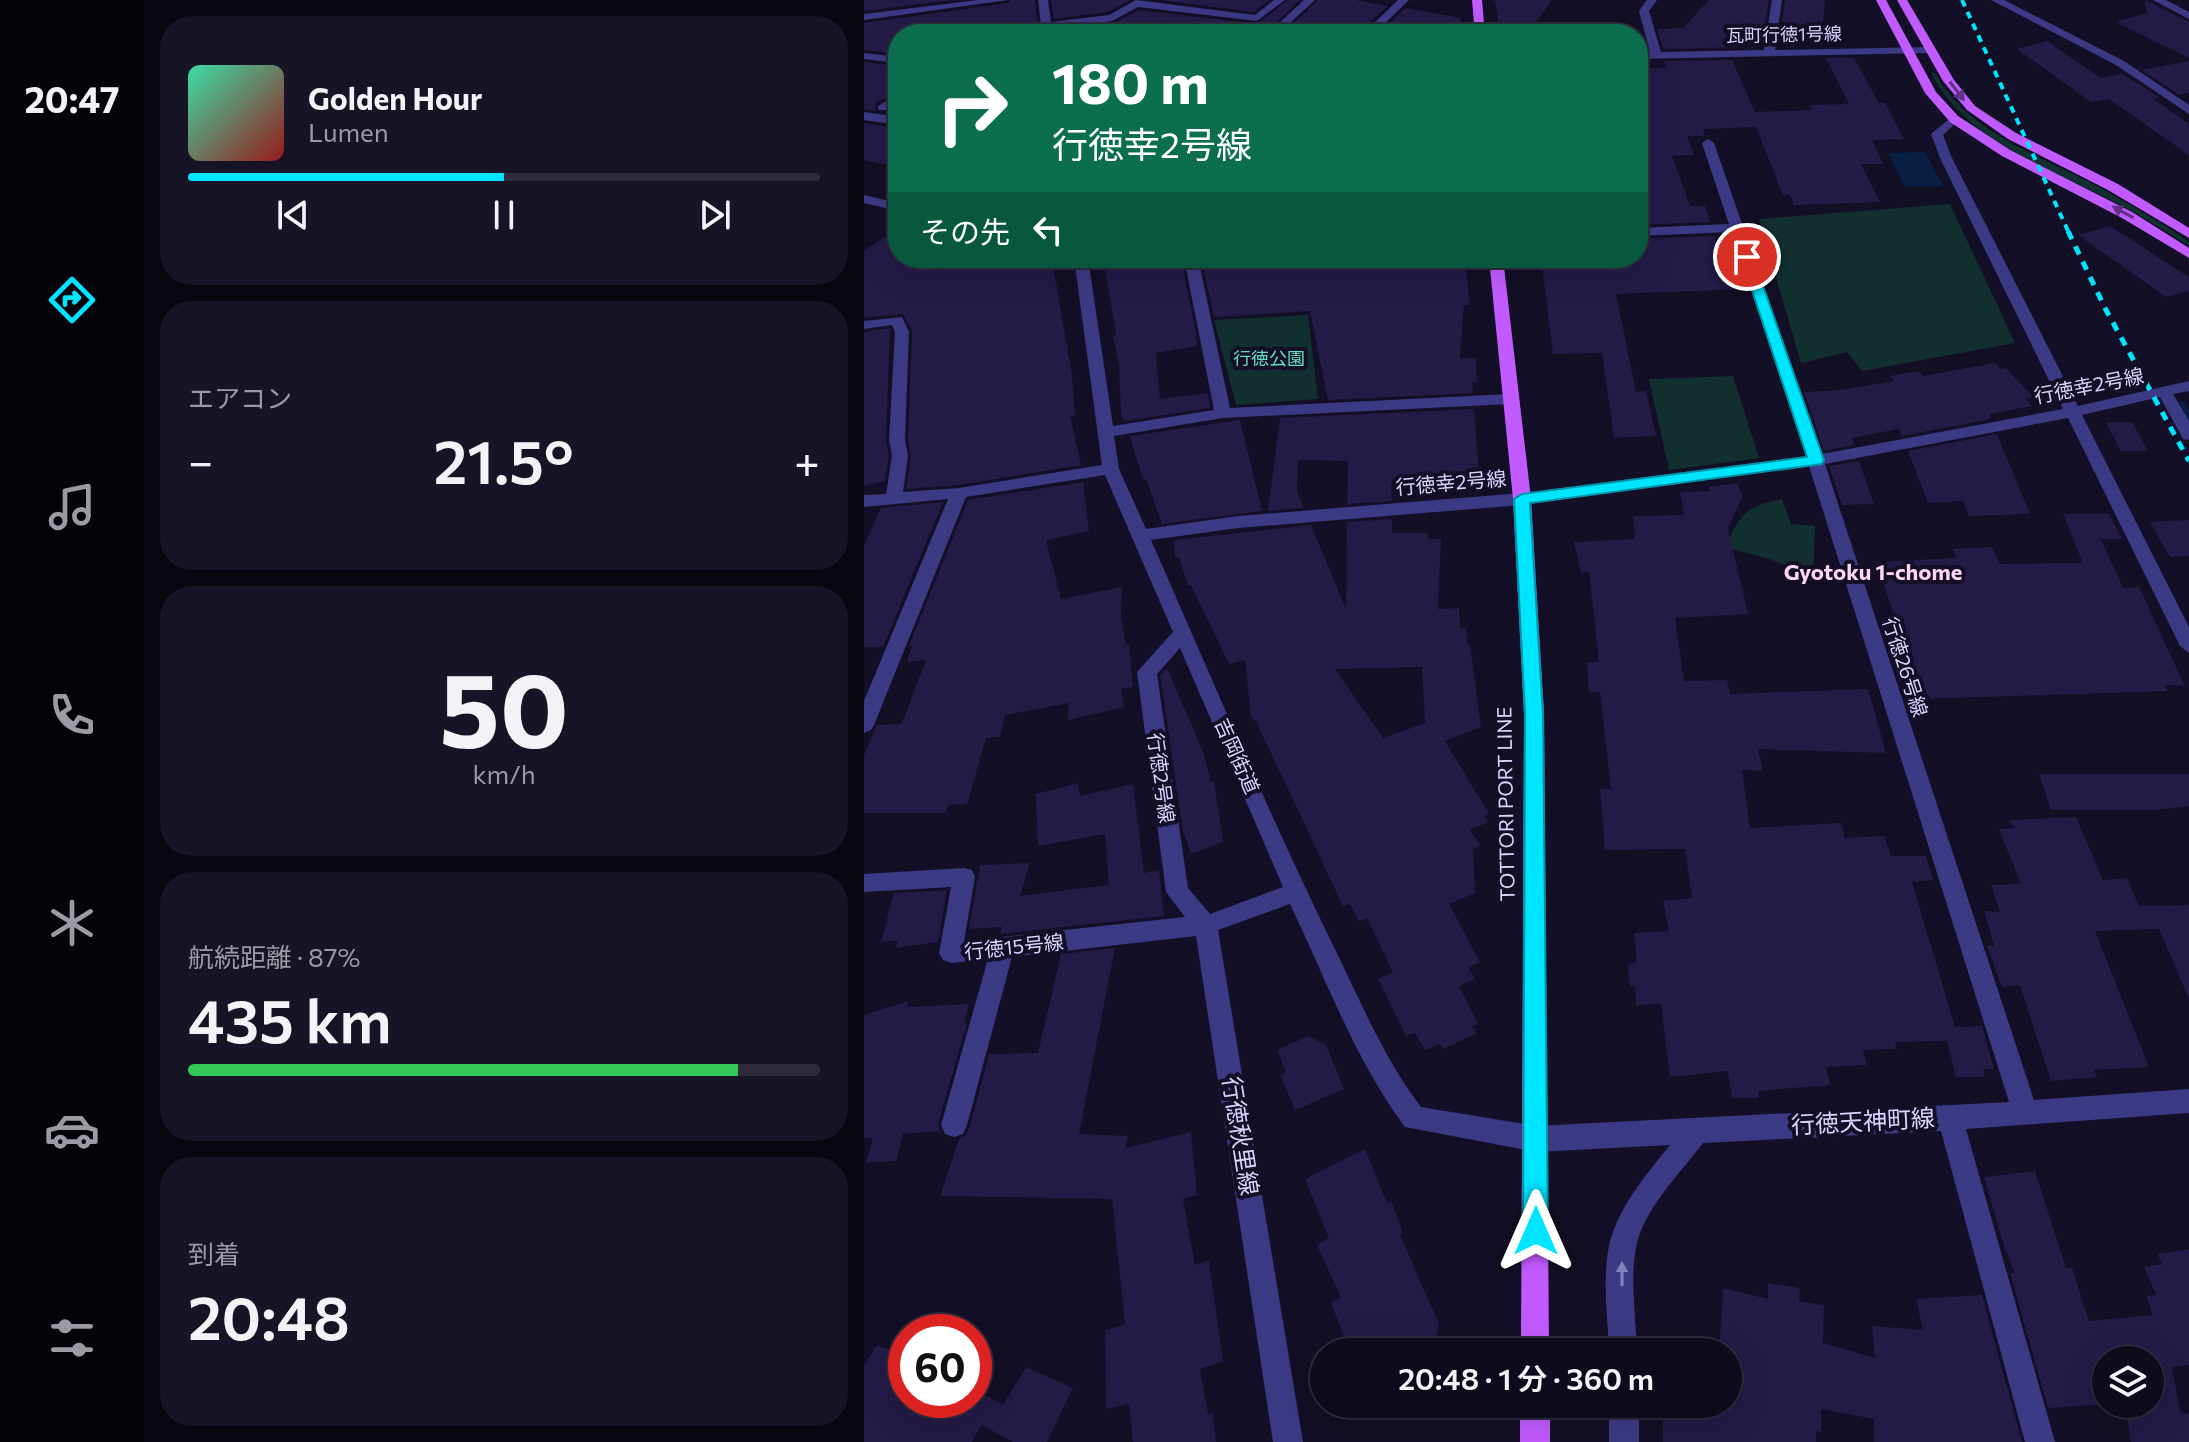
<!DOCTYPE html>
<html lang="ja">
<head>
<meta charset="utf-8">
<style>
  body { margin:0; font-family:Commissioner,"Noto Sans JP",sans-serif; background:#171425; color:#f1f3f6; height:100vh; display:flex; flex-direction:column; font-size:30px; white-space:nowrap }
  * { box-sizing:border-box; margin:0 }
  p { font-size:26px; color:#9b9ba3 }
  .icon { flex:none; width:44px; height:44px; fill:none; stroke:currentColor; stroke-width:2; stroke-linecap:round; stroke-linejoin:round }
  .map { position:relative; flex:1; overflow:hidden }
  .drawer { display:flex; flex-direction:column; gap:16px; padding:16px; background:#08060f; width:720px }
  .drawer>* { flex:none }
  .top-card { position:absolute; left:24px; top:24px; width:760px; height:244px; border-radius:32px; box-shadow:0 8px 32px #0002,0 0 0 2px #2e2b3b; background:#0b6e4f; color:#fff; overflow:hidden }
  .controls { position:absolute; left:1228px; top:1346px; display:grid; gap:16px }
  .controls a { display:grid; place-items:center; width:72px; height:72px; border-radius:50%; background:#0e0b1c; box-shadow:0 8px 32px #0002,0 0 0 2px #2e2b3b; font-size:40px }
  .speed { position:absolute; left:24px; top:1314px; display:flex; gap:16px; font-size:40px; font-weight:700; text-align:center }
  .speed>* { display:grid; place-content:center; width:104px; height:104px; border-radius:50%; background:#0e0b1c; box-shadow:0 8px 32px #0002,0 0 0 2px #2e2b3b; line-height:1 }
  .speed .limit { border:12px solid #d22; background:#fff; color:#111 }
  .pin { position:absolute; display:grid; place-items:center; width:68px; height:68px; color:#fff; margin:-34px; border:4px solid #fff; border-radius:50%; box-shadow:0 2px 8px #0007 }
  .me { position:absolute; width:88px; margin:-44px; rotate:0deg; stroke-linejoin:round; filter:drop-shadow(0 0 6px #0008) }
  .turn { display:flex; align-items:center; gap:28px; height:168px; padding:0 32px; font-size:36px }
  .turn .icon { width:104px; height:104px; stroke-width:2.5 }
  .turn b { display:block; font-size:56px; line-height:68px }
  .then { display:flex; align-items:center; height:76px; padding:0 32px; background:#0003; gap:16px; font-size:30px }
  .big { font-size:60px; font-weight:600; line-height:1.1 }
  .drawer .widget { flex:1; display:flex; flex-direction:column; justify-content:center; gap:12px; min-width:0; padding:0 28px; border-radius:32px; background:#171425 }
  .drawer .dial { align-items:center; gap:0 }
  .dial b { font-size:104px; line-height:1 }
  .song { display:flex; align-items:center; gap:24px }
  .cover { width:96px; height:96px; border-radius:12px; background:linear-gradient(135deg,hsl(160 70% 55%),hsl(0 70% 35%)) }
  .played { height:8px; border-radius:4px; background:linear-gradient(90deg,#00e5ff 50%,#2e2b3b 50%) }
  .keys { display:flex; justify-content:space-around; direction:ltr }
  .heat { display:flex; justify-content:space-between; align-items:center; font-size:44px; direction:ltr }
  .charge { height:12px; border-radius:6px; background:linear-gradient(90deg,#34c759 87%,#2e2b3b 0) }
  .trip { position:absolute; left:446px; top:1338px; width:432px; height:80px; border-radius:40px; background:#0e0b1c; box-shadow:0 8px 32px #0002,0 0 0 2px #2e2b3b; font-weight:600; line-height:80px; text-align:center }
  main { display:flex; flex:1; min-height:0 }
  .dock { display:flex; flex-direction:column; width:144px; justify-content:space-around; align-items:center; background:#06040b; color:#9b9ba3 }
  .dock .icon { width:56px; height:56px }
  .dock .on { color:#00e5ff }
  .dock b { font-size:36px; color:#f1f3f6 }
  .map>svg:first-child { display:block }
  .green { fill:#12302f }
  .water { fill:#0a1f44 }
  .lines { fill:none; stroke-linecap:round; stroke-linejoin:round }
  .stream { stroke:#0a1f44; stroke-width:7 }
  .building { fill:#241b47; fill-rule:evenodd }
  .minor { fill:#3d3a85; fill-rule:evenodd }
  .major { fill:#c25bff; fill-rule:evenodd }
  .rail-far1 { stroke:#00e5ff; stroke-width:4; stroke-dasharray:7 6; stroke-linecap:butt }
  .rail { stroke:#00e5ff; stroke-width:5; stroke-dasharray:9 8; stroke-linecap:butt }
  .oneway { fill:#623188 }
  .oneway2 { fill:#837fbc }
  .route { fill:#00e5ff; stroke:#0095a6; stroke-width:2 }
  .labels { text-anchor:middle; stroke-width:8; stroke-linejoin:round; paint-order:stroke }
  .far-street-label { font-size:18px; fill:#d9d4ff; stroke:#130f26 }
  .far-park-label { font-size:18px; fill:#5fe0c0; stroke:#130f26 }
  .street-label { font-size:20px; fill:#d9d4ff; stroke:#130f26 }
  .neighbourhood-label { font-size:22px; font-weight:bold; fill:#ffd6f0; stroke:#130f26 }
  .near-street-label { font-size:24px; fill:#d9d4ff; stroke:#130f26 }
</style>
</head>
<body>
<main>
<nav class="dock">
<b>20:47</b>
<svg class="icon on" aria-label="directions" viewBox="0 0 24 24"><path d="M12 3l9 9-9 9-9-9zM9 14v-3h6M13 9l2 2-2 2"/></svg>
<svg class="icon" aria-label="music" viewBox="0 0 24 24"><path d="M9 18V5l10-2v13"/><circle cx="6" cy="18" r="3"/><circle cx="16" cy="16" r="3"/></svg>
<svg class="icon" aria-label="phone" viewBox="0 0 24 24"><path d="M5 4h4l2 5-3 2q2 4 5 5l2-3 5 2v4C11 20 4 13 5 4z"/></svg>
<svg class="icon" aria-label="climate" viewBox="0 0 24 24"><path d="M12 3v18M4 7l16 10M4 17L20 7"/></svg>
<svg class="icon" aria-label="car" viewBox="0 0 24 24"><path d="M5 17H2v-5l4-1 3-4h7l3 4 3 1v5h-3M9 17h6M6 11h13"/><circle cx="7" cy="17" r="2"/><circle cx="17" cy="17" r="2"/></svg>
<svg class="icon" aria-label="filters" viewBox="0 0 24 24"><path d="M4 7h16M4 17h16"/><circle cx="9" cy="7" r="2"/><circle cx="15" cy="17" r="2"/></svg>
</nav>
<section class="drawer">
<div class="widget">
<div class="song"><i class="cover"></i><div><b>Golden Hour</b><p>Lumen</p></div></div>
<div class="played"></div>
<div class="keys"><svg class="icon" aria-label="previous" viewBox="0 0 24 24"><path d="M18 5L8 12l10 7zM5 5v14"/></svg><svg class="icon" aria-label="pause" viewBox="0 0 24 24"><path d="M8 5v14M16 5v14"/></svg><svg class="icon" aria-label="next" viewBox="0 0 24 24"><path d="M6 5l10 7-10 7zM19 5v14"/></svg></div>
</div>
<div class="widget"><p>エアコン</p>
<div class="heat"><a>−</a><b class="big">21.5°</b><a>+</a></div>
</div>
<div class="widget dial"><b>50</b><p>km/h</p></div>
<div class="widget"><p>航続距離 · 87%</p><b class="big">435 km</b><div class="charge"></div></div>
<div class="widget"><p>到着</p><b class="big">20:48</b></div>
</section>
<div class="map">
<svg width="1325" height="1442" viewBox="0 0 1325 1442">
  <rect width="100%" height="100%" fill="#130f26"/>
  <path class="green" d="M1067,73H1071C1102,130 1170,153 1225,182C1259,200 1293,220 1325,242V246C1299,229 1273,213 1245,199C1181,166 1103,141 1067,73Z
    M1086,204L1151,343L998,371L983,352L937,363L895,219Z
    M444,315L454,399L372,405L350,320Z
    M869,376L895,458L805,470L785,379Z
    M918,499L927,524L951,526L949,575L902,558L861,547C878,513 880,507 918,499Z"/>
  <path class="water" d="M1061,152L1079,186L1041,187L1024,153Z"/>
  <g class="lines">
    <path class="stream" d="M1318,405L1325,416"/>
  </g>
  <path class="building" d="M0,0H89L0,11Z
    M147,0H171L175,34H34V54L0,50V23L144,3Z
    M187,0H266L244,12L190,19Z
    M296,0H405L390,12Z
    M424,0H436L400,34H306V21L257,26L258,34H191L248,24L275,10L393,24Z
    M454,0H491L524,6L492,34L453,31L450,34H418Z
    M631,0H688L663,34H636Z
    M845,0H905L901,27L870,25L880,47L799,49L793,29L819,28Z
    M921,0H961L958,32L917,28Z
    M1281,0L1325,22V58L1251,22L1283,13Z
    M541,8L597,18L596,30L517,32Z
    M1183,41L1237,78L1259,74L1296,98L1290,99L1325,124V155L1245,99L1227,102L1153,49Z
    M962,58H990L1015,103H1021L1040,139L1008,140L1019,164H997L1016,202L930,205L926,194L919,195L892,127L839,129L841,136H823L830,155L808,156L826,206H841L846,222L774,225V147L786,146L774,96V69L802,68L800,61L868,60L891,112L948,110L945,105L985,104Z
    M1325,61V93L1315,95L1278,70Z
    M0,62L34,66V91L12,103L11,111L0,109Z
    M0,123L34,128V168L0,160Z
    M1246,226L1325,277V291L1302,297L1214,235Z
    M34,228V261L73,271L91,258H188L208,376L211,416H206L217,465L95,485L42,489L47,456L44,440L48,331L39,314L0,318V251Z
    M850,236L859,265L875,264L884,289L752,294L772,392L782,391L792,436L750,438L738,353L689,354L677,258H774V239Z
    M281,258H317L332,333L333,346L292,353L296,399L344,393L346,408L261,421L257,416L255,365L249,335H252L241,269L282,263Z
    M337,258H601L606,305H600L596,358H612L613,382H608L609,393L464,400L446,311L350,317Z
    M26,328L22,440L25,456L21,481L0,486V332Z
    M1131,363L1136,369L1142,368L1170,398L1162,399L1168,406L1125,414L1127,419L1038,436L1035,429L988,438L990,445L960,451L940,392L977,390L1030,381L1026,376L1054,371L1059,376Z
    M610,409L615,475L566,478V482L527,484L528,501L483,504L484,461L434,460L433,491L440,508L404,511L416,418Z
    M376,420L398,511L298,524L282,479L279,480L266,436Z
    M1242,422H1268L1284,451H1257Z
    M1133,434L1166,514L1105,516L1099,501L1064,503L1044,451Z
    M995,461L1010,504L978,505L965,466Z
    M219,482L225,531L182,540L197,599L258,587L257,615L262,645H265L269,687L257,689L260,707L204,720L205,703L141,715L136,737L122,738L103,804L84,805L82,813H0V755L13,725L37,724L40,718L62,660L43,662L48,646H45L104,500Z
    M873,483L879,496L864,528L884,614L811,618L820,681L863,680L866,694L1004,689L1022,753L894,749L899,771L878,770L886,828L977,823L981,838L1020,836L1027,856H1062L1069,880L1048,882L1091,1027L1118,1026L1130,1069H1119L1121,1077H1092L1083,1041L1031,1042L1033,1049L999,1050L1003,1065L962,1067L966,1085L894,1091L895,1098H868L864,1071L806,1077L797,1004L772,1005L771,986H766L764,964L773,962L770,933L805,931L799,901L828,898L821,849L741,850L736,789H747L736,692L725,693L723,662H735L725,572L717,573L710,542L771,539L769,516L820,515L816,492L846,491L844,487Z
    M79,502L19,647H0V545L17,508Z
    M1199,514H1245L1258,539H1237L1259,588L1275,587L1321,686L1300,685L1304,691L1056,699L1013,562L1092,558L1089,549L1128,547L1136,564L1219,563Z
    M528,519V533H564V539H577L574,609L595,608L596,628H602L603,645L606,644L617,727L581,741L625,814L620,816L624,822L606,830L616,846L609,849L611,893L585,904L616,962L604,967L611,979L595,986L614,1024L608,1026L613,1033L579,1049L576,1044L561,1050L551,1033L542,1036L514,979L529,972L503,918L495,921L486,904L479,906L392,721L387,718L381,660L365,664L327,585L324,586L315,557L311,558L310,540L447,525L482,609L483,522ZM558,667L561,723L519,738L471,669Z
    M1325,520V556L1306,557L1286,522Z
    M303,668L340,754L347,782L350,781L359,842L327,854L319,831L296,675Z
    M1175,774H1325V806L1291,810H1187Z
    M214,783L216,796L269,784L280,873L295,870L300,916L136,934L138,927L105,929L116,865L166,863L156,896L245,885L241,834L174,846L172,794Z
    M1212,817L1239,880L1263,878L1275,906L1325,905V999L1295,929L1231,931L1285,1067L1230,1070L1233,1077L1187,1081L1156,985L1138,987L1123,946H1130L1120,911L1136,912L1127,885L1157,884L1135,829L1150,828L1146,820Z
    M83,890L74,942L32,948L34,940L17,942L30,893Z
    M251,948L215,1134L264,1136L261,1148L327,1132L333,1195L319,1199L331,1265L345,1260L359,1361L336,1369L344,1414L349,1413L352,1442H269L265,1404L242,1409L241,1331L261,1324L248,1199L76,1196L95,1139L102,1135L106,1126L125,1054L174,1053L197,954Z
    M44,1001L43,1007L105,1004L100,1023H103L74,1124L76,1131L39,1134L32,1161L2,1163L9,1138H0V1015Z
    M444,1036L462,1045L480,1089L431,1110L416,1075L422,1072L413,1050Z
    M501,1149L523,1203L527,1201L539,1233L536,1235L575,1324L570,1352H485L467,1302L477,1298L453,1245L465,1238L441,1179Z
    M1171,1171L1202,1268H1208L1225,1321L1289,1315L1282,1296L1292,1295L1280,1267L1299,1264L1293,1254L1325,1249V1365L1308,1367L1316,1412L1325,1414V1442H1267L1261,1404H1286V1360H1242V1404L1184,1408L1146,1273H1151L1140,1246L1120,1177Z
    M904,1283L936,1288L935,1301L960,1305L959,1343L1011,1358L1008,1326L1059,1330L1052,1299L1118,1295L1158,1442H1010V1419L957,1409V1432L952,1431V1442H799V1407L858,1411V1404H864V1352H855L859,1288L904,1299Z
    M13,1345L42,1356V1400H110V1389L139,1405L162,1367L209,1388L183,1442H149L117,1425L108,1442H0V1366Z"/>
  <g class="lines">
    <path class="minor" d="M114,0H144L0,20V14Z
      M174,0H184L187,22L245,15L272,0L391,15L410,0H421L393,21L274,7L248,21L188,29V34H178Z
      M440,0H451L414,34H403Z
      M534,0H545L510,34H499Z
      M783,0H793L785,11L797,52L900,50L908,0H918L911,50L1066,47L1071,50L1066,53L774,59V53L786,52L775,11Z
      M1127,0H1140L1260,61L1325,105V114L1252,65Z
      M1289,0H1302L1325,12V19Z
      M0,53L34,57V63L0,59Z
      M34,94V102L22,110H14V106Z
      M0,112L34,117V125L0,120Z
      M1090,115L1096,119L1079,135L1088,158L1214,406L1325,381V391L1309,394L1325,421V440L1319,439L1296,397L1218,415L1325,627V653L1316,646L1204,418L961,464L1170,1100L1325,1089V1113L1102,1129L1191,1442H1161L1077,1131L839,1143C816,1174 780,1208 772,1247C766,1281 772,1318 773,1352H745C744,1318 738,1280 745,1246C754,1207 782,1175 806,1145L672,1152L541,1127C491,1060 462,979 426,904L354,930L439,1442H409L332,936L148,957L103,1125L99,1134L90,1137L81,1134L77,1125L124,959L87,963L79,960L75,953L87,887L0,892V874L100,868L108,870L111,877L100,941L321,917L302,892L273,672L309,632L241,475L102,497L10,725L7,730L0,733V701L84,499L0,507V495L22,494L28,456L25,440L31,332L28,325L0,329V321L38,317L45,332L41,440L44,456L39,492L95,488L238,465L210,258H224L249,426L350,410L320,258H334L366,408L646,394L654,399L646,404L359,418L250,436L255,469L282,529L374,516L658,493L942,456L868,232L774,236V228L865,224L838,143L844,139L850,143L958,454L1199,409L1076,158L1067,134ZM945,466L1145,1102L672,1126L557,1107C519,1057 495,998 467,941C403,810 346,674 287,540L374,528L658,505ZM316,648L419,887L346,914L324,888L293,674Z
      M0,195L34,203V211L0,203Z
      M745,1404H775V1442H745Z"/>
    <path class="major" d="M608,0H618L621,34H611Z
      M1012,0H1022L1072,92L1094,116L1146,150L1268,212L1325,248V258L1258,218L1138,156L1086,122L1061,93Z
      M1033,0H1043L1090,80L1111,106L1152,133L1254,184L1325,228V238L1244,190L1144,139L1103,110L1079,81Z
      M625,258H639L667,499L680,714L685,1352H657L660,714L649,499Z
      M656,1404H686V1442H656Z"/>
    <path class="rail-far1" d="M1098,0L1205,233"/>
    <path class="rail" d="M1204,231L1242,310L1325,461"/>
  </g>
  <defs><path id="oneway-solid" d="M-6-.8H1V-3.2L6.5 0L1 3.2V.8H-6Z" transform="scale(2)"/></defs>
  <g class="oneway">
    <use href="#oneway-solid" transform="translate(1093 91) rotate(53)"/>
    <use href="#oneway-solid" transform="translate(1259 212) rotate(-151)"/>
  </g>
  <use class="oneway2" href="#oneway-solid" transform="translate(758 1274) rotate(-90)"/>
  <path class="route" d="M883,253L889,257L960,460L958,464L666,503L679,714L684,1231L680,1240L672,1244L663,1240L659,1231L661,714L650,499L658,494L943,457L877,257Z"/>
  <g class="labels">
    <g class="far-street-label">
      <text transform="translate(920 35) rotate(-1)" y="6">瓦町行徳1号線</text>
    </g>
    <g class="far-park-label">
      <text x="405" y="365">行徳公園</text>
    </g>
    <g class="street-label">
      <text transform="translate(1225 386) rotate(-11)" y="7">行徳幸2号線</text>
      <text transform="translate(587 483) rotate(-5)" y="7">行徳幸2号線</text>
      <text transform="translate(1041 667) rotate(72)" y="7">行徳26号線</text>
      <text transform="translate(373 756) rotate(66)" y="7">吉岡街道</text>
      <text transform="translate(297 778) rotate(82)" y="7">行徳2号線</text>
      <text transform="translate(642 804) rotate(-91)" y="7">TOTTORI PORT LINE</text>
      <text transform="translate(150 947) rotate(-6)" y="7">行徳15号線</text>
    </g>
    <g class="neighbourhood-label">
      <text x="1009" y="580">Gyotoku 1-chome</text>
    </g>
    <g class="near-street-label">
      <text transform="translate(999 1122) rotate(-3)" y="8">行徳天神町線</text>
      <text transform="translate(376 1136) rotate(81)" y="8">行徳秋里線</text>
    </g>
  </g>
</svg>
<div class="controls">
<a><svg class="icon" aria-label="layers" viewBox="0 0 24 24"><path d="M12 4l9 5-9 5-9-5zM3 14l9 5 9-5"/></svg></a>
</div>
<div class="speed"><div class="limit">60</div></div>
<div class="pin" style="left:883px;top:257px;background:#d93025"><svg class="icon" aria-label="arrive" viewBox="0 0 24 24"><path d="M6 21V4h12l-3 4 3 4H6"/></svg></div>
<svg class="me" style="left:672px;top:1231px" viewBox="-20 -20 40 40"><path d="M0-17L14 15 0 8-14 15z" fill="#00e5ff" stroke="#fff" stroke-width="4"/></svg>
<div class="trip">20:48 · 1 分 · 360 m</div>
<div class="top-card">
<div class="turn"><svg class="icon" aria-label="right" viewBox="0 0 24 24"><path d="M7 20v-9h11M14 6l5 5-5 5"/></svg><div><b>180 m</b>行徳幸2号線</div></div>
<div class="then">その先<svg class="icon" aria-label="left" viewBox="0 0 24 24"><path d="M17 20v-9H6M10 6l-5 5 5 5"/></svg></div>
</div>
</div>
</main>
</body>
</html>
